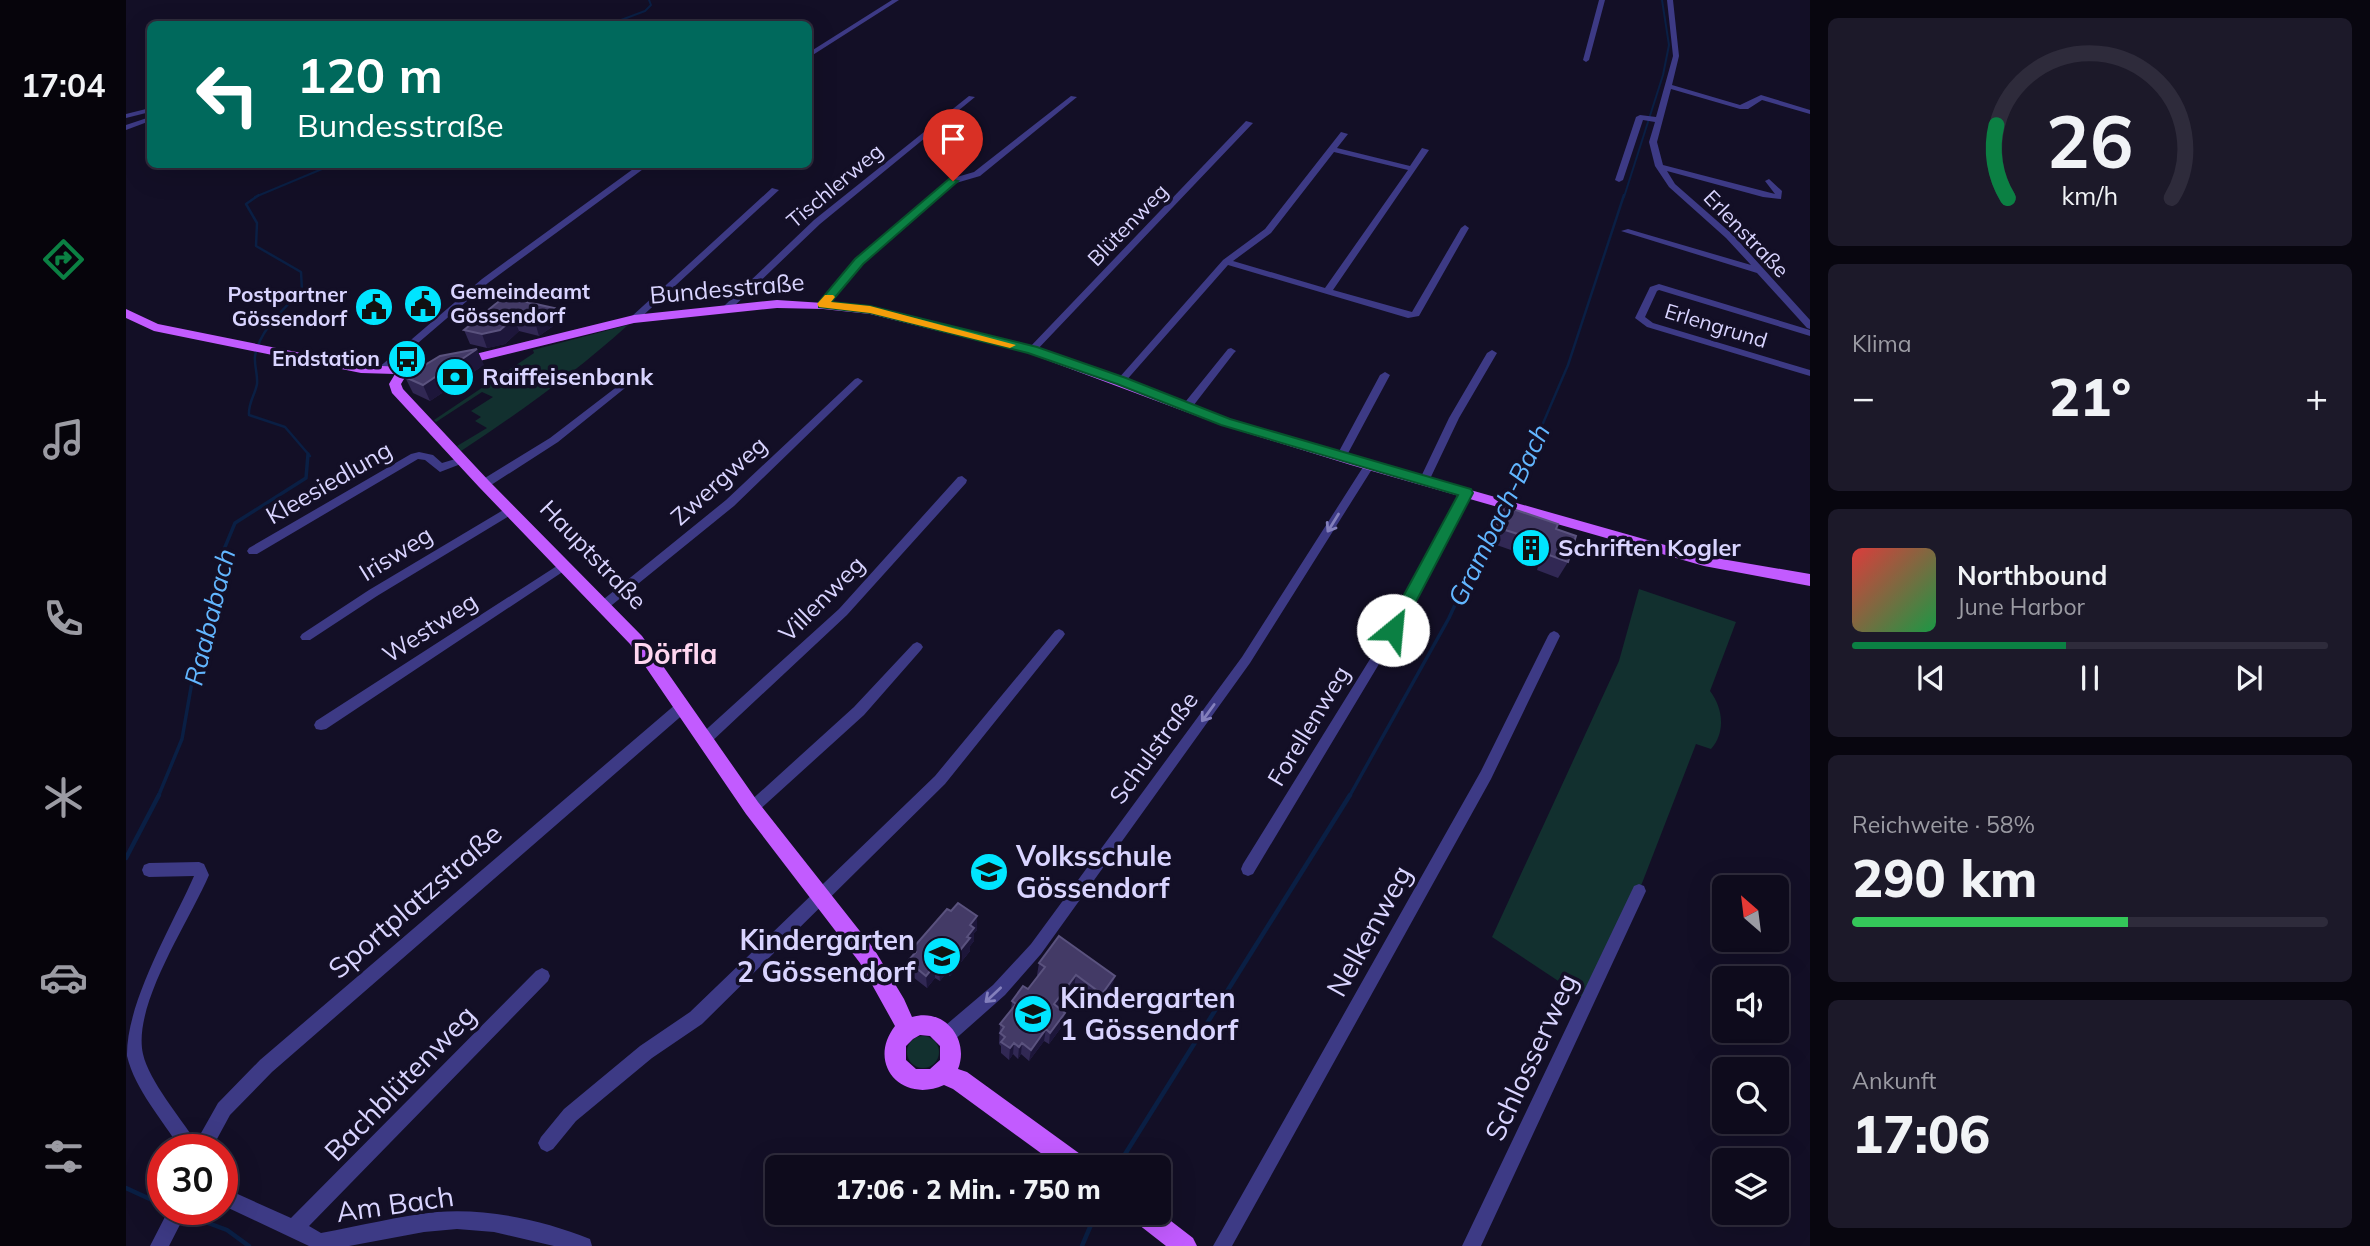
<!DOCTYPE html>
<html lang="de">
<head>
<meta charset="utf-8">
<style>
  body { margin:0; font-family:Mulish,sans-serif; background:#1c1929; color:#f1f3f6; height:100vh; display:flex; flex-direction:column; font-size:26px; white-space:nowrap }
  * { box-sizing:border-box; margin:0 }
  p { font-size:23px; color:#9b9ba3 }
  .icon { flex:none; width:38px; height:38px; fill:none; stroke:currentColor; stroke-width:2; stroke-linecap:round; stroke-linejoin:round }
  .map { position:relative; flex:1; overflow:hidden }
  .side { display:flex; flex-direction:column; gap:18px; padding:18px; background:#08060f; width:560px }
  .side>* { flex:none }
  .guide { position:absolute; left:21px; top:21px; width:665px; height:147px; border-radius:10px; box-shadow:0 7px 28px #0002,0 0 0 2px #2e2b3b; background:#00695c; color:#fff; overflow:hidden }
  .needle { width:46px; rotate:332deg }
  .buttons { position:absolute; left:1586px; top:875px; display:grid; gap:14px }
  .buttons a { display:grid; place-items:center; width:77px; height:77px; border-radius:10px; background:#0e0b1c; box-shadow:0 7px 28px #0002,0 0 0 2px #2e2b3b; font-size:35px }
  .speed { position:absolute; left:21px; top:1134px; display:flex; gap:14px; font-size:35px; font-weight:700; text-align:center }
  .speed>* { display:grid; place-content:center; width:91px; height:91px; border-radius:50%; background:#0e0b1c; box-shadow:0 7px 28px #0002,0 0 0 2px #2e2b3b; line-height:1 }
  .speed .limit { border:10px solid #d22; background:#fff; color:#111 }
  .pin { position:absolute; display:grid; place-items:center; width:60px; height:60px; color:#fff; margin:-72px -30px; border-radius:50% 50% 50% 0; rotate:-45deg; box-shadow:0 0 7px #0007 }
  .pin .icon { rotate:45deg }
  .me { position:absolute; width:77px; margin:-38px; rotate:28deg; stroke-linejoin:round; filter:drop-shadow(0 0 5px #0008) }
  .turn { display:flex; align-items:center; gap:24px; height:147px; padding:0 35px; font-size:32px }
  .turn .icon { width:91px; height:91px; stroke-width:2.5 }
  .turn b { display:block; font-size:49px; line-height:60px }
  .big { font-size:52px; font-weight:800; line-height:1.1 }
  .side .card { flex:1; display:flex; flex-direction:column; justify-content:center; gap:10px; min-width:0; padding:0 24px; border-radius:10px; background:#1c1929 }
  .side .dial { align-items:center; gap:0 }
  .dial svg { height:182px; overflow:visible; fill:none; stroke:#2e2b3b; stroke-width:7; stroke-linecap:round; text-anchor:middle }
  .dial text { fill:#f1f3f6; stroke:none }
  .song { display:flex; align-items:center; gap:21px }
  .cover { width:84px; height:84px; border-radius:10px; background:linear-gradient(135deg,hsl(0 70% 55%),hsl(140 70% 35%)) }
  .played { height:7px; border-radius:4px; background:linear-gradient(90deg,#0b8043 45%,#2e2b3b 45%) }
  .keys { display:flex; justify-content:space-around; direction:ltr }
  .heat { display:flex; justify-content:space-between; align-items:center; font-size:38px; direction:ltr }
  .charge { height:10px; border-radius:5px; background:linear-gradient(90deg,#34c759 58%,#2e2b3b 0) }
  .trip { position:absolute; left:639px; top:1155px; width:406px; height:70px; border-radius:10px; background:#0e0b1c; box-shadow:0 7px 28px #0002,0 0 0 2px #2e2b3b; font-weight:800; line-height:70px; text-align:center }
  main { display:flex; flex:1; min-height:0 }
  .tab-bar { display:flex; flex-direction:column; width:126px; justify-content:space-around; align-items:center; background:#06040b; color:#9b9ba3 }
  .tab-bar .icon { width:49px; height:49px }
  .tab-bar .on { color:#0b8043 }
  .tab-bar b { font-size:32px; color:#f1f3f6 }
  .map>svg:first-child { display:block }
  .green { fill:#12302f }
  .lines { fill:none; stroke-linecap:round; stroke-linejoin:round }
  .stream-far3 { stroke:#0a1f44; stroke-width:2 }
  .stream-far2 { stroke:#0a1f44; stroke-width:2.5 }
  .stream-far1 { stroke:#0a1f44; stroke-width:3.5 }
  .stream { stroke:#0a1f44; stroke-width:4.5 }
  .minor { fill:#3d3a85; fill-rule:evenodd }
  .major { fill:#c25bff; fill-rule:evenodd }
  .wall { fill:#312854 }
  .shaded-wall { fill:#1d163a }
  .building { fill:#433a66; stroke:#5a527e; stroke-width:2 }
  .oneway { stroke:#837fbc }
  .route { fill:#0b8043; stroke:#07532c; stroke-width:2 }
  .slow { fill:#f59e0b }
  .labels { text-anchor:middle; stroke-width:7; stroke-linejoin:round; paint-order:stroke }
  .far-street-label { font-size:21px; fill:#d9d4ff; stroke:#130f26 }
  .far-poi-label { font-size:21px; font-weight:bold; fill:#d9d4ff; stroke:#130f26; text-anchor:end }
  .street-label { font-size:24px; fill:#d9d4ff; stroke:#130f26 }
  .poi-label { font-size:24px; font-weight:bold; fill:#d9d4ff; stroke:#130f26; text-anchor:start }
  .water-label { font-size:26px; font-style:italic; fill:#62b6ff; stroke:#130f26 }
  .quarter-label { font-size:28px; font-weight:bold; fill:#ffd6f0; stroke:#130f26 }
  .near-poi-label { font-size:28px; font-weight:bold; fill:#d9d4ff; stroke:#130f26; text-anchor:start }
  .near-street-label { font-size:28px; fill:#d9d4ff; stroke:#130f26 }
</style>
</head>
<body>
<main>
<nav class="tab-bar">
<b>17:04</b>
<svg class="icon on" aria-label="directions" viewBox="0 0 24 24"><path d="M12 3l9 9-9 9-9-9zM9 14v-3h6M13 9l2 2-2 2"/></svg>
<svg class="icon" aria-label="music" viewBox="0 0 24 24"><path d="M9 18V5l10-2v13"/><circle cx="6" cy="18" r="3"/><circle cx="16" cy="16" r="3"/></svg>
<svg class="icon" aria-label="phone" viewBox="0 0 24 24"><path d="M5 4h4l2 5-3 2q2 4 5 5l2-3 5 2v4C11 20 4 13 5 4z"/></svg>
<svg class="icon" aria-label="climate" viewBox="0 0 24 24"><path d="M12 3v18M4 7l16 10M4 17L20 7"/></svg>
<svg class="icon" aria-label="car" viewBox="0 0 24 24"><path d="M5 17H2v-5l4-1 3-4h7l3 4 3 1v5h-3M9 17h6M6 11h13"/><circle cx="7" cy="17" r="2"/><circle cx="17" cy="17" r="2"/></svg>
<svg class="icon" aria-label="filters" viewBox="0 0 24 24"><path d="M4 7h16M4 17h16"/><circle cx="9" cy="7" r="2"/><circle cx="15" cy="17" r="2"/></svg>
</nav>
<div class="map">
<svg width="1684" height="1246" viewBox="0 0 1684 1246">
  <rect width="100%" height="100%" fill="#130f26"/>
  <path class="green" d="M502,325C450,372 394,412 335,451L331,446L361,428L349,421L355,417L345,411L367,397L356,392L310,422L308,420L408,353L407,350Z
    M1513,589L1610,622L1584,691C1597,708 1600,732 1585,749L1570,744L1513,891L1461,1000L1366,937L1493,661Z
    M781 1052a16 16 0 1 1 32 0a16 16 0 1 1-32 0Z"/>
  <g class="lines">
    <path class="stream-far3" d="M495,24V20L519,11L525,5L523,0
      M129,197L208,164
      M1498,197L1537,75L1543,45L1536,0"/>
    <path class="stream-far2" d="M133,195L120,204L131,223L130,246L175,272L176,290C158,309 134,329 129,356C128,366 132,374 131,384C129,395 122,403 123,415L159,427L184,456
      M1403,456L1442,365L1498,195"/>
    <path class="stream-far1" d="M32,797L56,739L67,676L94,559L109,523L180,478L182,454
      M1223,797L1323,618L1369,517L1404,454"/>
    <path class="stream" d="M0,858L33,795
      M991,1167L1224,795
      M0,1188L37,1205
      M55,1213L101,1230L123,1246
      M956,1246L970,1213"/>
    <path class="minor" d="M766,0H773L682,58V53Z
      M1473,0H1479L1463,60L1460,62L1457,60Z
      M1541,0H1547L1553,56L1546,85L1614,105L1635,95L1684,110V114L1636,100L1622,109H1614L1545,89L1531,142L1537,165L1649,194L1639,181L1643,179L1656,191L1655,199L1637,197L1541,171L1549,184L1606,234L1684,320V329L1681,328L1631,273L1495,231L1502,229L1625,265L1600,238L1543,187L1529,166L1523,142L1529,122L1517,120L1497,180L1493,182L1489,180L1510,117L1514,115L1530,117L1547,56Z
      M843,96L849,97L694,224L604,310H598V306L688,220Z
      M945,96L951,97L854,176L830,183L779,225L736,264L700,307H694V303L730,260L773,221L824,179L848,172Z
      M24,108V112L0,118V114Z
      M24,117V121L0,130V125Z
      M1120,121L1127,123L909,352H903V348Z
      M1215,132L1222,134L1211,148L1284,166L1296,148L1303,150L1207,290L1286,312L1335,228L1339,225L1343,228L1293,316L1282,318L1102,265L998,383H992V379L1097,260L1139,229ZM1208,152L1282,170L1199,288L1107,261L1145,233Z
      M514,164H524L362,283L257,373H251V369L356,279Z
      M646,188L653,190L511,321H505V317Z
      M1533,284L1684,330V336L1533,290L1531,291L1519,317L1527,323L1684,370V376L1521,327L1509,318L1524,287Z
      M1105,348L1110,351L1108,353L1064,410H1056V406L1102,349Z
      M1366,350L1371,353L1333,418L1303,481L1302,484H1294L1293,481L1323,418L1361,353Z
      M1259,372L1264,375L1220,457L1215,460L1211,459L1210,457L1254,375Z
      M732,378L737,381L735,383L608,506L481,609H473L471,606L473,603L600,500L729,379Z
      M501,379L506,382L504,384L432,442L362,487H354L353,484L354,481L424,438Z
      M293,452L307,455L316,463L336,457L341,460L340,462L314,472L299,460L292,459L131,554H123L121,551L123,548L285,454Z
      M1243,462L1248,466L1124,663L915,954L879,995L826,1042L820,1044L814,1042L812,1036L814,1030L867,985L905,944L1116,657L1239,464Z
      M836,476L841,480L840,483L721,615L583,744L578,746L573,744L571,740L573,736L713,609L832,477Z
      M1340,489L1345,493L1262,649L1127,874L1122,876L1117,874L1115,869L1117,864L1254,643L1335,493Z
      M384,506L388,507L390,510L388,513L251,596L184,640H176L174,637L176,634L243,590Z
      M437,562L443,566L441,569L200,729L195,730L190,729L188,725L190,721Z
      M933,629L937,631L939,634L937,637L819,784L576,1024L526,1058L450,1121L427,1149L421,1152L415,1149L412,1143L415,1137L438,1109L514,1046L564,1012L809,776L929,631Z
      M1428,631L1432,633L1434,636L1365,779L1106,1246H1087L1355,771L1422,636L1424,633Z
      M791,642L795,644L797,647L795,650L738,715L631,812L626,814L621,812L619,808L621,804L728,707L787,644Z
      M555,703L560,704L562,708L560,712L146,1072L104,1115L85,1150H55C37,1120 9,1090 1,1056C0,1002 47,924 68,876L23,877L18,875L16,870L18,865L23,863L73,862L78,864L83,875C63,922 6,1005 17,1054C23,1081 55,1118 70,1142L92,1103L134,1060L550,704Z
      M1513,884L1518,886L1520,891L1355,1246H1336L1508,886Z
      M416,968L422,971L424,976L422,981L183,1226L195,1233C234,1226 272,1216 311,1212C362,1208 417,1220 464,1239L466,1246H428L368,1232L331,1229L298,1232L223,1246H183L96,1205V1187L165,1218L410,971Z
      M43,1209H62L43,1246H24Z"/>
    <path class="major" d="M651,300L744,306L910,347L1105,419L1235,459L1578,556L1684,574V586L1578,566L1225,465L1095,425L902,353L744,314L697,309L651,308L508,323L333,366L327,362L329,359L508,315Z
      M0,309L32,324L235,365L277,367L315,363V369L281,374L275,384L277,389L363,481L516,636L632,802L748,949L778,999L786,1017C818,1007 844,1039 832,1069L841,1072L961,1159L964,1167H934L827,1089L818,1085C776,1104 740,1064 769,1026L734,963L620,814L504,644L353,487L266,393L263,384L269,374L235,373L28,331L0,318ZM794,1035L804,1036L814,1046V1060L804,1069H790L780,1060V1046L787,1039Z
      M1032,1211L1067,1238L1071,1246H1040L1008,1221L1004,1213Z"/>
  </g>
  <path class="wall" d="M378,297L433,322L413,336L393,331L379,344L361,348L344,344L338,330Z
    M358,365L304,401L287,393L279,377Z
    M1378,506L1430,529L1442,562L1432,578L1411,570L1414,560L1362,542L1370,522Z
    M825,911L851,916V930L848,933V941L844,946V951L824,976L820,973L814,981L809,978L801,988L783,974L782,961L787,956L786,949Z
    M933,936L986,988L973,1006L948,987L932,1008L937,1025L923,1044L918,1041L903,1061L895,1054L892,1059L887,1054L883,1060L875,1053V1046L873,1044L874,1024L885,1010L886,1001L902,989L912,976L911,975L913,963Z"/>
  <path class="shaded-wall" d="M428,308L433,322L413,336L409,322Z
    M388,318L393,331L379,344L361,348L356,334Z
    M351,349L358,365L304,401L297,385Z
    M851,916V930L848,933V941L844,946V951L824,976L823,964L841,937L844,925Z
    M820,961V973L814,981L813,969Z
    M809,965V978L801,988L800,976Z
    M950,975L948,987L926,1016L928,1004Z
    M989,976L986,988L973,1006L976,994Z
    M939,1013L937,1025L923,1044L924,1033Z
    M920,1029L918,1041L903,1061L905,1050Z
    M888,1043L887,1054L883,1060L884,1048Z
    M896,1043L895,1054L892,1059L893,1047Z"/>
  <path class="building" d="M378,297L428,308L409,322L388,318L374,330L356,334L338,330Z
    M351,349L297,385L279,377L314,356Z
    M1378,506L1432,524L1430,529L1450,536L1442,562L1420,554L1423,544L1370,527Z
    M832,903L851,916L844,925L848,928L841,937L844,938L823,964L820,961L813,969L809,965L800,976L782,961L790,952L786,949L821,909L825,911Z
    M933,936L989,976L976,994L950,975L928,1004L939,1013L924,1033L920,1029L905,1050L896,1043L893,1047L888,1043L884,1048L875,1042L879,1037L874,1033L878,1027L874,1024L890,1004L886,1001L897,986L902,989L919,967L913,963Z"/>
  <defs><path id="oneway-shaft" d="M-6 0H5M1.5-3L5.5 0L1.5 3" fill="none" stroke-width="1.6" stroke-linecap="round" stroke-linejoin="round" transform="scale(1.75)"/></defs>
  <g class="oneway">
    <use href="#oneway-shaft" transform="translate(1207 523) rotate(122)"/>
    <use href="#oneway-shaft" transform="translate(1082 713) rotate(126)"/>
    <use href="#oneway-shaft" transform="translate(867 995) rotate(137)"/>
  </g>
  <path class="route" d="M823,179L832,181L737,264L705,302L744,306L911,347L1000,378L1104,419L1345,489L1347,493L1273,634H1262L1259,630L1332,495L1095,425L991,384L902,353L744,313L693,307V302L729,259Z"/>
  <path class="slow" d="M699,295H707L709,297L705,302L744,306L890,345L884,348L744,313L693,307L691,304Z"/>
  <defs>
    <symbol id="civic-disc" viewBox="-11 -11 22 22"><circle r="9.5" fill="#00e5ff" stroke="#130f26"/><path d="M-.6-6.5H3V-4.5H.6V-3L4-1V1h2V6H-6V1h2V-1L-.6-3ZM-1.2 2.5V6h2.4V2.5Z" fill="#111"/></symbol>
    <symbol id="bus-disc" viewBox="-11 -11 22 22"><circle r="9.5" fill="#00e5ff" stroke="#130f26"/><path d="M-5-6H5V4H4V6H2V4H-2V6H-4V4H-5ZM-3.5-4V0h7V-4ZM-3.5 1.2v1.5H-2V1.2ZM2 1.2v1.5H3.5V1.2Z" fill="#111"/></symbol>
    <symbol id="bank-disc" viewBox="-11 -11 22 22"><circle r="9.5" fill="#00e5ff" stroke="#130f26"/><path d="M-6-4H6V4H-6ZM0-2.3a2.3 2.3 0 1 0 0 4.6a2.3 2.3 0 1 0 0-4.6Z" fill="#111"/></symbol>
    <symbol id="building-disc" viewBox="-11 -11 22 22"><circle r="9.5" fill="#00e5ff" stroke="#130f26"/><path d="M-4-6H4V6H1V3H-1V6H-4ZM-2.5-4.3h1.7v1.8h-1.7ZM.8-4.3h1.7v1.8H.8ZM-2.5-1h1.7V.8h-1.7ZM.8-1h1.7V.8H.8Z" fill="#111"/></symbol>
    <symbol id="school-disc" viewBox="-11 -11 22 22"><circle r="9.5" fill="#00e5ff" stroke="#130f26"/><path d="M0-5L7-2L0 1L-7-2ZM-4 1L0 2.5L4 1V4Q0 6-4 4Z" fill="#111"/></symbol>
  </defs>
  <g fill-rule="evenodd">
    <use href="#civic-disc" x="275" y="282" width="44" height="44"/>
    <use href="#civic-disc" x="226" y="285" width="44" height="44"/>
    <use href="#bus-disc" x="259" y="337" width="44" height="44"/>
    <use href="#bank-disc" x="307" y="355" width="44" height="44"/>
    <use href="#building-disc" x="1383" y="526" width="44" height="44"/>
    <use href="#school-disc" x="841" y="850" width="44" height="44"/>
    <use href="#school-disc" x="794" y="934" width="44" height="44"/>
    <use href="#school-disc" x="885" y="992" width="44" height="44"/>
  </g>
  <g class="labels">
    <g class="far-street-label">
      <text transform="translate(709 186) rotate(-40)" y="7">Tischlerweg</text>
      <text transform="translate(1002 225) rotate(-46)" y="7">Blütenweg</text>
      <text transform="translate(1620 234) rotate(46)" y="7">Erlenstraße</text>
      <text transform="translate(1590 326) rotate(17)" y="7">Erlengrund</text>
    </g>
    <g class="far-poi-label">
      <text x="324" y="299" text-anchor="start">Gemeindeamt<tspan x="324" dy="24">Gössendorf</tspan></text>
      <text x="221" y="302">Postpartner<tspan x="221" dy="24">Gössendorf</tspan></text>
      <text x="254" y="366">Endstation</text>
    </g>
    <g class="street-label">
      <text transform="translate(601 289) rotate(-5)" y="8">Bundesstraße</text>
      <text transform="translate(593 481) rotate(-42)" y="8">Zwergweg</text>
      <text transform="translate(203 483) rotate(-30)" y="8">Kleesiedlung</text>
      <text transform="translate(270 554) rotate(-32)" y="8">Irisweg</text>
      <text transform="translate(467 555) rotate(46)" y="8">Hauptstraße</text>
      <text transform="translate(696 599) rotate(-45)" y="8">Villenweg</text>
      <text transform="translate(304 628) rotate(-33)" y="8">Westweg</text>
      <text transform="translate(1183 726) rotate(-59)" y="8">Forellenweg</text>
      <text transform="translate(1028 748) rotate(-54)" y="8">Schulstraße</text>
    </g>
    <g class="poi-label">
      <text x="356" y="385">Raiffeisenbank</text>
      <text x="1432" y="556">Schriften Kogler</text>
    </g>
    <g class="water-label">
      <text transform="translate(1373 515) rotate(-64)" y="9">Grambach-Bach</text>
      <text transform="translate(84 617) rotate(-76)" y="9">Raababach</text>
    </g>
    <g class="quarter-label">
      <text x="549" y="664">Dörfla</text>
    </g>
    <g class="near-poi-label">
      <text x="890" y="866">Volksschule<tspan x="890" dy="32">Gössendorf</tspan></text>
      <text x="789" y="950" text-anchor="end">Kindergarten<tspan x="789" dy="32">2 Gössendorf</tspan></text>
      <text x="934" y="1008">Kindergarten<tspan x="934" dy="32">1 Gössendorf</tspan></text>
    </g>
    <g class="near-street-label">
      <text transform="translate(289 901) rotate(-41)" y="10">Sportplatzstraße</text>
      <text transform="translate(1243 931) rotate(-61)" y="10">Nelkenweg</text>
      <text transform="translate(1405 1057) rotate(-65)" y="10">Schlosserweg</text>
      <text transform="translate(274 1083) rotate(-46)" y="10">Bachblütenweg</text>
      <text transform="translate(269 1204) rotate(-8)" y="10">Am Bach</text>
    </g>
  </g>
</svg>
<div class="buttons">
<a><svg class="needle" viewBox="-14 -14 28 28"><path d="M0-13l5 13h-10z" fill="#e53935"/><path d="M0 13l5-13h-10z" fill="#9b9ba3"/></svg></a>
<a><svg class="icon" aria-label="sound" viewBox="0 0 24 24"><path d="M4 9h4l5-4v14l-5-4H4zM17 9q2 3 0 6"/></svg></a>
<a><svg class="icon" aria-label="search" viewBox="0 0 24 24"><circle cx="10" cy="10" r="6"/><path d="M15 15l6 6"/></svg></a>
<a><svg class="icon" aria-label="layers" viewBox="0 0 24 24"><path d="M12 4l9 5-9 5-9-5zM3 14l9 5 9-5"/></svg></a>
</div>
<div class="speed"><div class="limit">30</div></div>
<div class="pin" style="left:827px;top:181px;background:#d93025"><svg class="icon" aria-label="arrive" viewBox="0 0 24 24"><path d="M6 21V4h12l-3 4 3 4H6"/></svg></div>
<svg class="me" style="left:1267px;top:630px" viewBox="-20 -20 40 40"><circle r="19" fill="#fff"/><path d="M0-13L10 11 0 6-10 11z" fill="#0b8043"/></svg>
<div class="trip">17:06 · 2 Min. · 750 m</div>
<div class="guide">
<div class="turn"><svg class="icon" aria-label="left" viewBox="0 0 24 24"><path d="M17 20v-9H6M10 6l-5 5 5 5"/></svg><div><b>120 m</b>Bundesstraße</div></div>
</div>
</div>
<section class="side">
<div class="card dial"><svg viewBox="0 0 100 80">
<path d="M14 69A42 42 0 1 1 86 69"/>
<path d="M14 69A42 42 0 0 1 9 37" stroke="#0b8043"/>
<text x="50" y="56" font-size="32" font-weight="700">26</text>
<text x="50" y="72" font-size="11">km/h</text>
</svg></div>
<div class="card"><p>Klima</p>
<div class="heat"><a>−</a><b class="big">21°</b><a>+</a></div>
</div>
<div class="card">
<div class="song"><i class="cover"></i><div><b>Northbound</b><p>June Harbor</p></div></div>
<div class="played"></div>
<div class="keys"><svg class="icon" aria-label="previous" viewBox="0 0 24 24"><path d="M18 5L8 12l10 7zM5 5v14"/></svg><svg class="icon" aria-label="pause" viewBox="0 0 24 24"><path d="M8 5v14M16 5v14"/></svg><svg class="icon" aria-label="next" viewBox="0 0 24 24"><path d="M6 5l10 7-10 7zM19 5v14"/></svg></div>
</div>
<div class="card"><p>Reichweite · 58%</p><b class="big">290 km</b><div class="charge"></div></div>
<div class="card"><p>Ankunft</p><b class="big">17:06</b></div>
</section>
</main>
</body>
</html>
